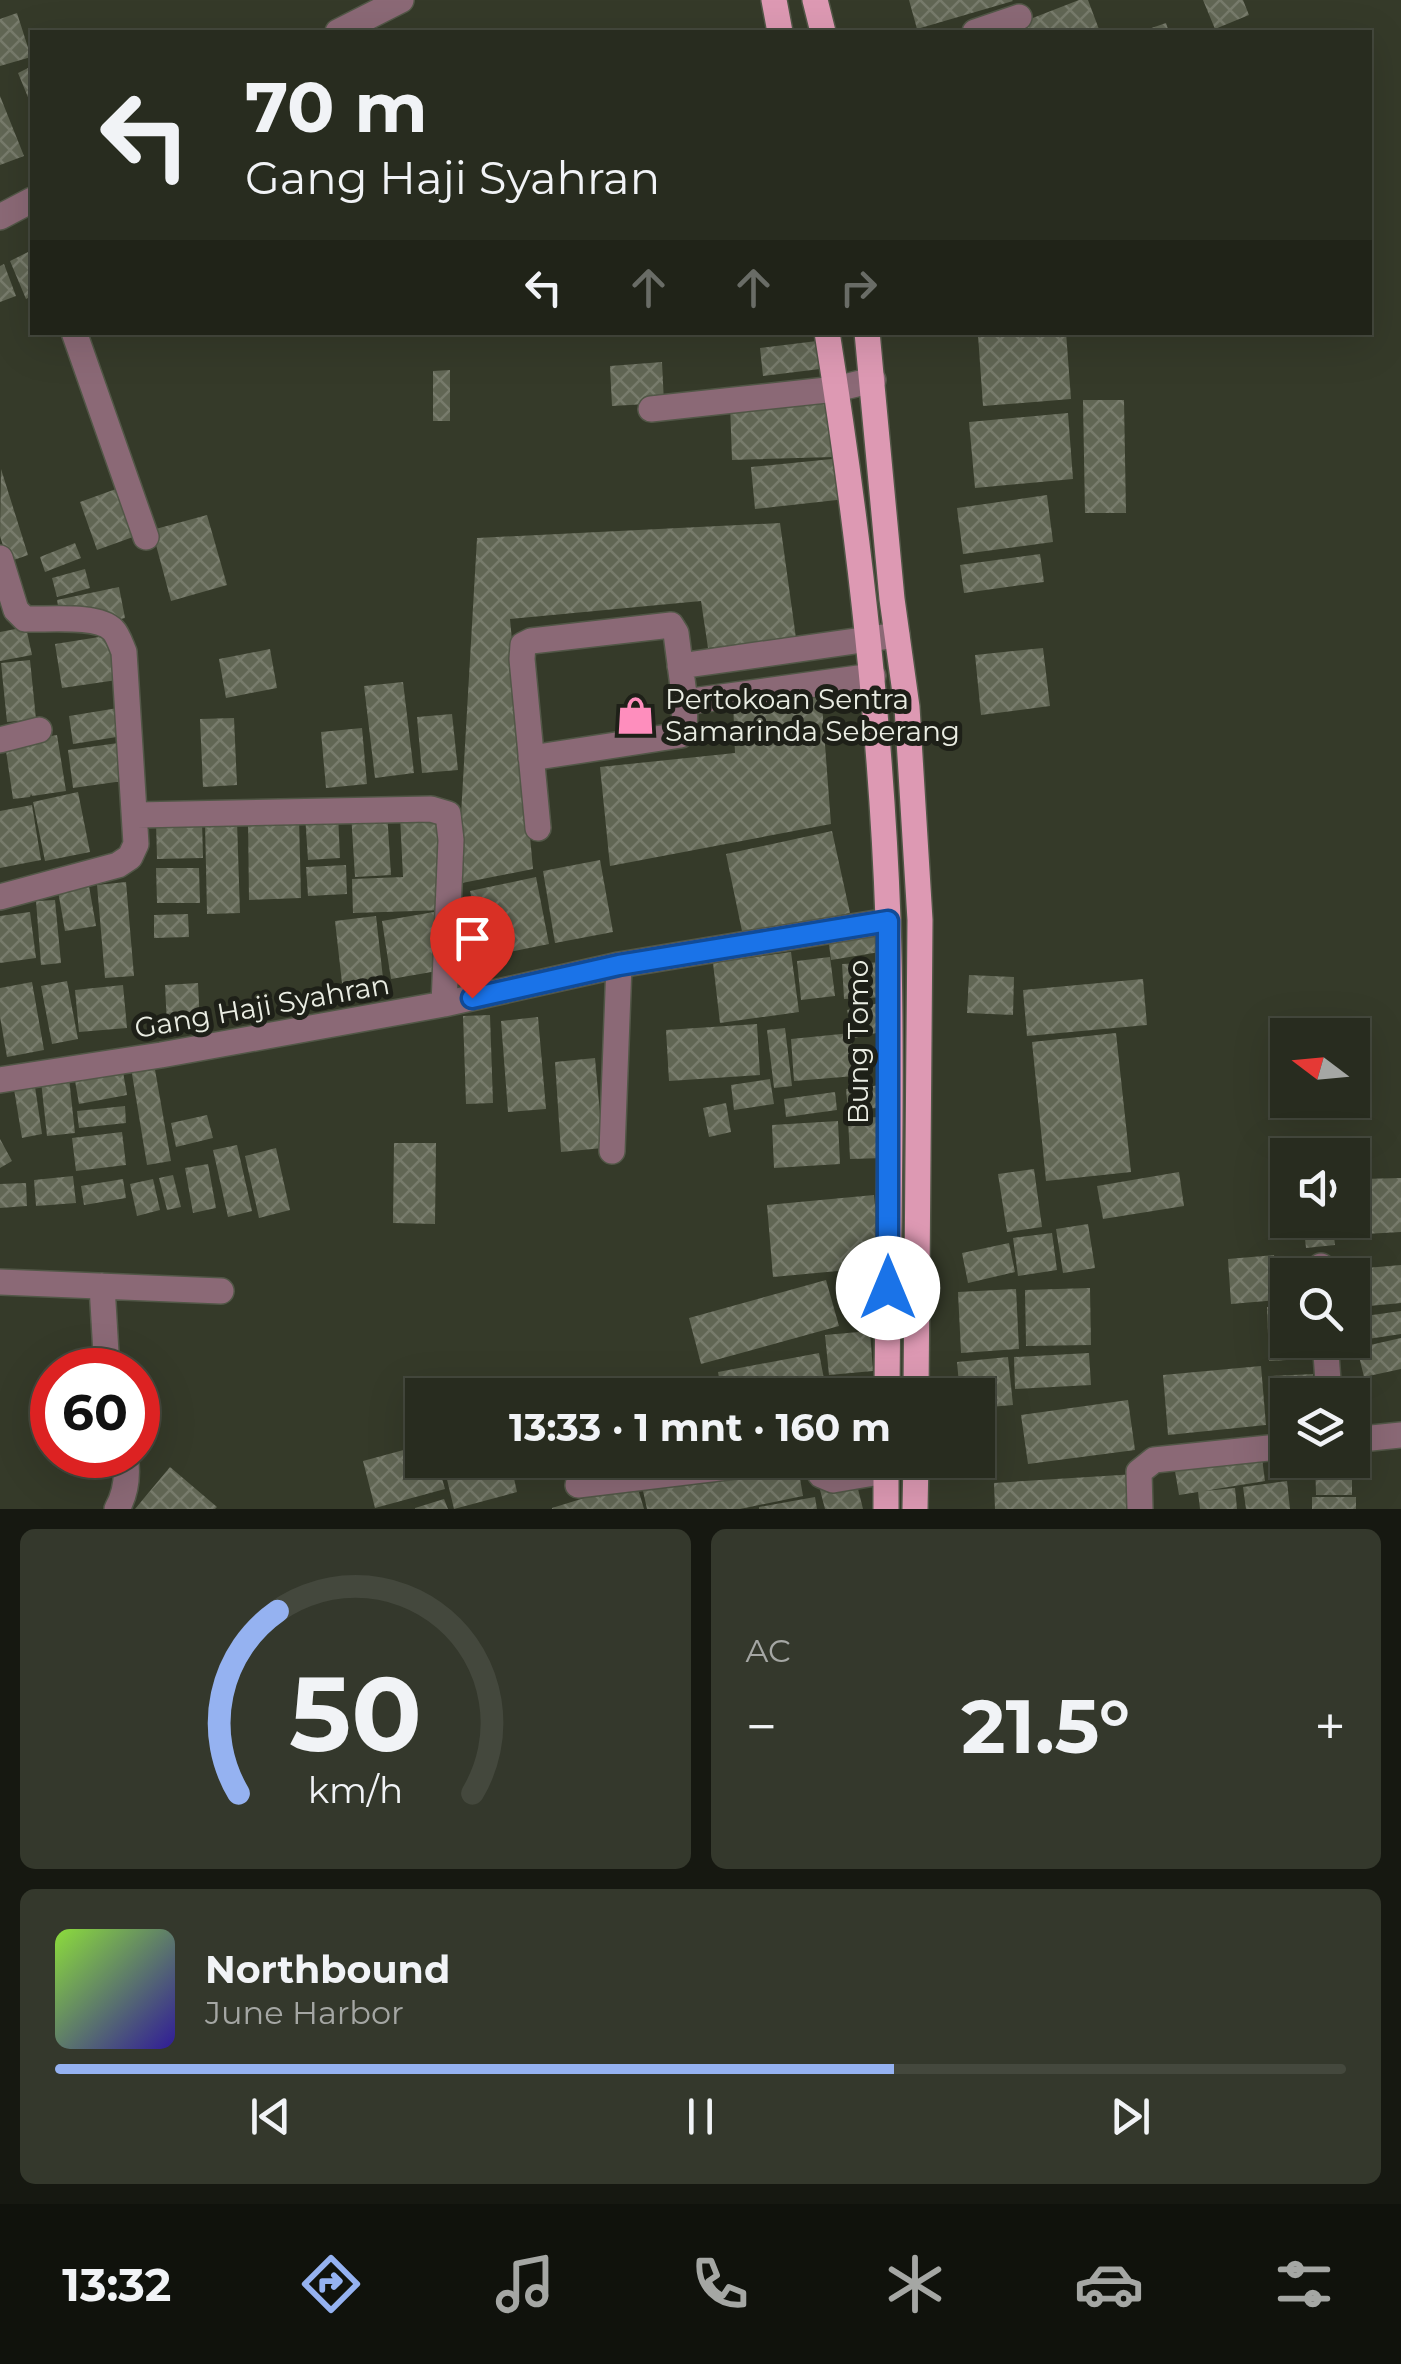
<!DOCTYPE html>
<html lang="id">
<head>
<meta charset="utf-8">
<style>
  body { margin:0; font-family:Montserrat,sans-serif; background:#34382c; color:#f1f3f6; height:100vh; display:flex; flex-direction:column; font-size:38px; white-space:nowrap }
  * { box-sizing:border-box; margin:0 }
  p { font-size:32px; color:#a5a7a4 }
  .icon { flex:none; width:55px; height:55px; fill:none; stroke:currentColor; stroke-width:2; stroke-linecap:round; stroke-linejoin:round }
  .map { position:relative; height:1509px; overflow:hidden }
  .sheet { display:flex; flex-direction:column; gap:20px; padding:20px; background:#161811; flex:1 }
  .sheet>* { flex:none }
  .guide { position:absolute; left:30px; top:30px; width:1342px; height:305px; border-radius:0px; box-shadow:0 10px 40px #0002,0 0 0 2px #44483d; background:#282c1f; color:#f1f3f6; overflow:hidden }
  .needle { width:65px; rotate:286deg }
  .tools { position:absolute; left:1270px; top:1018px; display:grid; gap:20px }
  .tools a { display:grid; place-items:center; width:100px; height:100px; border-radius:0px; background:#282c1f; box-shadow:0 10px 40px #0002,0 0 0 2px #44483d; font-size:50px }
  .speed { position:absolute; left:30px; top:1348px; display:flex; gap:20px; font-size:50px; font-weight:700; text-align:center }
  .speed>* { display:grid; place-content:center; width:130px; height:130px; border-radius:50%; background:#282c1f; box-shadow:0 10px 40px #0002,0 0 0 2px #44483d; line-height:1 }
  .speed .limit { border:15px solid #d22; background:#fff; color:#111 }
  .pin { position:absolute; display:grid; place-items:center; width:85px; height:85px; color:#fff; margin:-102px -42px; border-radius:50% 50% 50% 0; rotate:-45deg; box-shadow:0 0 10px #0007 }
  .pin .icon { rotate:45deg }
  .me { position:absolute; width:110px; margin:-55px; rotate:0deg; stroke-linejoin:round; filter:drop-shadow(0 0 8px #0008) }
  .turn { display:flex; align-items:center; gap:35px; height:210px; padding:0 50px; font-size:45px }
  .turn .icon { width:130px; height:130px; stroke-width:2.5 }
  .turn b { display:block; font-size:70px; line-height:85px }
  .lanes { display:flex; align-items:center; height:95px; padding:0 50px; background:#0003; justify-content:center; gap:50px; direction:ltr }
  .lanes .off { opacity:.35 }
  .big { font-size:75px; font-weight:700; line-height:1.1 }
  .sheet .card { flex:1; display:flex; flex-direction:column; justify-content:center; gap:15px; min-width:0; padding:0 35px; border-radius:15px; background:#34382c }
  .sheet .dial { align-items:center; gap:0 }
  .dial svg { height:260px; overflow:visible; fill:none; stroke:#44483d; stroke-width:7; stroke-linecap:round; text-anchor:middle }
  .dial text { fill:#f1f3f6; stroke:none }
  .song { display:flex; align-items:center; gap:30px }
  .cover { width:120px; height:120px; border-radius:15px; background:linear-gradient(135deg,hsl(90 70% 55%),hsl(250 70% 35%)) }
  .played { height:10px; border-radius:5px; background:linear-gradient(90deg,#95b2f1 65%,#44483d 65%) }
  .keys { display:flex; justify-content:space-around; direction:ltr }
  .heat { display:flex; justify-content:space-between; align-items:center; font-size:55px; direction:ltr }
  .sheet .tiles { flex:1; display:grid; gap:20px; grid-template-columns:1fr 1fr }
  .card:last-child { grid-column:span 2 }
  .trip { position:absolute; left:405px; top:1378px; width:590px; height:100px; border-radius:0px; background:#282c1f; box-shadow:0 10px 40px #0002,0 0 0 2px #44483d; font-weight:700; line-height:100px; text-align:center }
  .tab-bar { display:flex; height:160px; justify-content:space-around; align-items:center; background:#10120c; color:#a5a7a4 }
  .tab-bar .icon { width:70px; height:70px }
  .tab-bar .selected { color:#95b2f1 }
  .tab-bar b { font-size:45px; color:#f1f3f6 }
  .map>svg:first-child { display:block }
  .building { fill:url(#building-cross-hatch) }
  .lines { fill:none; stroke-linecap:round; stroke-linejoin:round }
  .minor-casing { stroke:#525747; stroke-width:28 }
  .major-casing { stroke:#525747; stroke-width:28 }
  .minor { stroke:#8b6976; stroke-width:25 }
  .major { stroke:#dd99b3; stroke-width:25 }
  .route-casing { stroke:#114b97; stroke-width:25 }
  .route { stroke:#1a73e8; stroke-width:18 }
  .labels { text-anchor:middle; stroke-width:10; stroke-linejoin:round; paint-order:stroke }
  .poi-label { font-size:28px; fill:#eaede3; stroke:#1e2018; text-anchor:start }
  .street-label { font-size:28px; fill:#eaede3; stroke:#1e2018 }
</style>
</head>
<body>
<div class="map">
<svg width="1401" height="1509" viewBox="0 0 1401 1509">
  <defs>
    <pattern id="building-cross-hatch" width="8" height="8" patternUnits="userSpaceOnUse" patternTransform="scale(2.5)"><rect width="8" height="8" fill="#616654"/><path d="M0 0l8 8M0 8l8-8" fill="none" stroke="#787c6c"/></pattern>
  </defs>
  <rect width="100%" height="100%" fill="#353a29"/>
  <path class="building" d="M909,0H1012L1013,1L917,29Z
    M1079,0H1088L1100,32H997Z
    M1203,0H1243L1249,15L1215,29Z
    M17,13L31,57L0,66V19Z
    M1166,23L1169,32H1140Z
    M32,66V107L18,73Z
    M0,96L24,156L0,165Z
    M32,250V296L26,299L10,261Z
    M4,264L16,296L0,302V266Z
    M1014,332H1066L1071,399L983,406L978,335Z
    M817,341L820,369L763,376L760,348Z
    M662,362L664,403L612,406L610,366Z
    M450,370V421H433V371Z
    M832,400L834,457L732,460L730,404Z
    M1083,400H1124L1126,513H1085Z
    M1068,413L1073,479L975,488L969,422Z
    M842,458L846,499L755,509L751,467Z
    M1,469L28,555L8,562L0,536Z
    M116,489L133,537L97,550L80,502Z
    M1047,495L1053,542L963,554L957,508Z
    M207,515L227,585L171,601L152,530Z
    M780,523L796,638L708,648L701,601L510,619L533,869L457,884L477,538Z
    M75,543L81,558L45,572L40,557Z
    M1040,554L1044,582L964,593L960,565Z
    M85,569L90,588L57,597L52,578Z
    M119,587L125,618L63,632L57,600Z
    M26,627L32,655L0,661V632Z
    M118,634L124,679L62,688L55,644Z
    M1043,648L1050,706L981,715L975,655Z
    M270,649L277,688L226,698L219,659Z
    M30,660L36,719L7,722L1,663Z
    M403,682L414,773L375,778L364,686Z
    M821,692L831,824L610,866L600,767L735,753L733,700Z
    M118,708L123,736L73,744L69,716Z
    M452,714L458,770L422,773L417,717Z
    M234,718L237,785L203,787L200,719Z
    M362,728L367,784L326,788L321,732Z
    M57,735L66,791L32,796L31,794L30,797L13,799L5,744Z
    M118,743L123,781L73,788L68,750Z
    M78,792L90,852L45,861L33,802Z
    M32,805L41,860L0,868V811Z
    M387,811L391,875L355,877L351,813Z
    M338,813L340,858L308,860L305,815Z
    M440,813L445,910L353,913L352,879L403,877L400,816Z
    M299,817L301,898L249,900L248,818Z
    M202,821L203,858L157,859L156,822Z
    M237,821L240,913L207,914L205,822Z
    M832,831L850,913L743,936L726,854Z
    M600,860L613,932L555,943L543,871Z
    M346,865L347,894L308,896L306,867Z
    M156,868H199L200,903H157Z
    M536,877L549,944L484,957L470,891Z
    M126,882L134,976L105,978L97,885Z
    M89,886L96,926L65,931L58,891Z
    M55,900L61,963L41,965L36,901Z
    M30,912L36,958L0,963V916Z
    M434,912L443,970L391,979L382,921Z
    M188,914L189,937L154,938V915Z
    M376,916L384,987L343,992L335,921Z
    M882,927L886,951L831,960L828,936Z
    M791,952L799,1012L720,1023L713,963Z
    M830,957L835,996L801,1000L797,961Z
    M885,962L887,997L844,999L842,964Z
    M969,975L1014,977L1013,1015L967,1013Z
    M1143,979L1147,1025L1027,1036L1023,990Z
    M67,981L78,1039L52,1044L41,986Z
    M32,982L44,1050L7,1057L0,1017V988Z
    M198,983L200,1025L167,1026L165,985Z
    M123,985L127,1028L79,1032L75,990Z
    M879,1003L885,1031L854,1038L847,1010Z
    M490,1015L493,1103L466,1104L463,1016Z
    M538,1017L546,1109L508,1112L501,1021Z
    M757,1024L760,1075L669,1081L666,1030Z
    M785,1028L792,1086L774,1088L767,1030Z
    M851,1033L855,1076L794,1081L791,1039Z
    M1116,1033L1131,1172L1046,1181L1032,1042Z
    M595,1058L603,1148L561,1152L555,1062Z
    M154,1064L171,1161L147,1165L131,1068Z
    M122,1066L127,1095L79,1104L74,1075Z
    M69,1078L75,1133L47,1136L41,1081Z
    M770,1079L774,1104L734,1110L731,1085Z
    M34,1080L42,1134L22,1138L13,1083Z
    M882,1085L885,1107L848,1111L846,1089Z
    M835,1092L837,1110L786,1117L784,1099Z
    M726,1103L731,1132L709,1137L703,1108Z
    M125,1106L126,1123L79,1128L77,1111Z
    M207,1115L213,1138L176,1147L171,1123Z
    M883,1117L885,1158L850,1159L848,1118Z
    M838,1121L840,1164L774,1168L772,1125Z
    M122,1132L126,1165L76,1171L72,1138Z
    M0,1139L12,1161L0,1168Z
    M394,1143H436L435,1224L393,1223Z
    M237,1145L252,1211L228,1217L213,1150Z
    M276,1148L290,1210L259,1218L245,1156Z
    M208,1164L216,1208L193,1213L185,1168Z
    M1034,1169L1042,1227L1007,1232L998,1174Z
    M1179,1172L1184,1206L1103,1219L1097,1186Z
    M173,1175L181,1207L167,1210L159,1178Z
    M73,1176L76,1203L36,1206L34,1180Z
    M1401,1178V1232L1365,1234L1362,1179Z
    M123,1179L126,1198L84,1205L81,1186Z
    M153,1179L160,1210L137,1216L130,1184Z
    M26,1183L27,1206L0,1208V1184Z
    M874,1195L881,1267L773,1277L767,1205Z
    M1303,1220H1332L1335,1245L1306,1248Z
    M1088,1224L1095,1268L1063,1273L1056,1229Z
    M1052,1233L1057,1270L1018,1276L1013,1238Z
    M1009,1243L1015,1272L968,1283L962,1253Z
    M1274,1255L1278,1300L1231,1304L1228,1259Z
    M1401,1265V1303L1369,1306L1366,1268Z
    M826,1280L839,1326L701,1364L689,1318Z
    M1090,1288L1091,1345L1026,1346L1025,1290Z
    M1016,1289L1019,1349L961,1353L958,1292Z
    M1288,1306V1340H1302L1303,1359L1269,1361L1267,1307Z
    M1401,1311V1334L1361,1340L1358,1317Z
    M870,1331L873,1371L829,1375L825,1335Z
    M1401,1338V1369L1364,1377L1357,1348Z
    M819,1353L824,1379L742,1395H722L718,1372Z
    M1089,1353L1091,1385L1015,1389L1014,1357Z
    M1008,1357L1013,1405L978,1408V1395H960L957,1362Z
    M1261,1366L1266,1425L1168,1435L1163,1375Z
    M1313,1374L1314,1395H1288V1418L1274,1419L1271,1376Z
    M846,1389L847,1395H820V1393Z
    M1128,1400L1135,1450L1028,1464L1021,1415Z
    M422,1445V1460H437L445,1489L375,1508L363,1461Z
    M1261,1451L1265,1481L1204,1491L1235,1488L1237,1509H1200L1198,1492L1179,1495L1174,1465Z
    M489,1460H510L517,1492L454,1509L445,1471Z
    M823,1460H877L825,1473Z
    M1315,1460H1352V1495H1316Z
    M797,1461L803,1496L740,1509H647L643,1491Z
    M170,1467L217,1507L215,1509H135Z
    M1136,1474L1138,1509H995L994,1483Z
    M855,1477L863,1509H825L819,1486Z
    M1287,1481L1290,1509H1246L1243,1487Z
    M636,1482L644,1509H552V1508Z
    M815,1497L817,1509H759V1507Z
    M1312,1497H1356V1509H1312Z
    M444,1499L448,1509H415V1508Z"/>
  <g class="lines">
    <defs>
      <path id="minor" d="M338,32L401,0
        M975,32L1019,17
        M0,217L32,200
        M74,332L146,537
        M651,409L836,389L873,380
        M0,558L16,610L25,619C47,620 98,614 113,630C118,635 121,645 124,652L136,844L130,857L118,865L0,897
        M680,666L897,635
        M685,702L873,676
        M0,740L39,730
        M531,758L681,735L684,732L685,702L676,633L671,625L531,641L523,645L522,659L538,828
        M137,815L431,809L448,814L451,840L444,1004
        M0,1080L161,1055L444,1004L619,965L888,921
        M612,1151L619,965
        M1321,1266V1275
        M0,1282L221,1291
        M102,1286L107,1370
        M1325,1340L1329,1395
        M1352,1440L1401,1435
        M812,1460L821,1475L833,1480L886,1471
        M578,1485L786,1460
        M117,1509C126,1493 128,1473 125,1455
        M1140,1509L1139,1472L1154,1460L1288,1446"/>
      <path id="major" d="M774,0L780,32
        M815,0L823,32
        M827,332C858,527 881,722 888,919C893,1077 888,1237 887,1395
        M867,332L892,599L907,707L920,920L916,1395
        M886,1509V1460
        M915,1509L916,1460"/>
    </defs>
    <use href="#minor" class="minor-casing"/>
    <use href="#major" class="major-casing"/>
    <use href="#minor" class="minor"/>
    <use href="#major" class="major"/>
  </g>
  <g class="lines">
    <defs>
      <path id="route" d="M472,998L619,965L888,921V1288"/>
    </defs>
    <use href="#route" class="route-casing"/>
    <use href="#route" class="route"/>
  </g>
  <defs>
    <symbol id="shop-bare" viewBox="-9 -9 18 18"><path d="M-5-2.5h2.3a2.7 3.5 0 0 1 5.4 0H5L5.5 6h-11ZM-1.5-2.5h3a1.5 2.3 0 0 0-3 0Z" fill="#fe8ebd" stroke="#1e2018" stroke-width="2.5" paint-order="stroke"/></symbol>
  </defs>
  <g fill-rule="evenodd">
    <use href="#shop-bare" x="608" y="688" width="55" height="55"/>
  </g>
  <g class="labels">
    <g class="poi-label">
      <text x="665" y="709">Pertokoan Sentra<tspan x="665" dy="32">Samarinda Seberang</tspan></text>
    </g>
    <g class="street-label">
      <text transform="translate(262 1006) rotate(-10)" y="10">Gang Haji Syahran</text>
      <text transform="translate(858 1042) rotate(-90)" y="10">Bung Tomo</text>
    </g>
  </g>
</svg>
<div class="tools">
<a><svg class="needle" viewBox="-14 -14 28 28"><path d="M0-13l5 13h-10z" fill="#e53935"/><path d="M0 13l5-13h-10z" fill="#a5a7a4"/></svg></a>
<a><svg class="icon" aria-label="sound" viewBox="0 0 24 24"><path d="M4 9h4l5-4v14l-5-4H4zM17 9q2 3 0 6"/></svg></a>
<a><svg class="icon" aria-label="search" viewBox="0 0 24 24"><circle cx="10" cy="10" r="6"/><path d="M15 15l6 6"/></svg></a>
<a><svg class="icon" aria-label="layers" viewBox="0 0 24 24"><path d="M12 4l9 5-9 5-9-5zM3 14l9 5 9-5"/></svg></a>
</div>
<div class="speed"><div class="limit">60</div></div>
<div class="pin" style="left:472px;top:998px;background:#d93025"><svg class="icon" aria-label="arrive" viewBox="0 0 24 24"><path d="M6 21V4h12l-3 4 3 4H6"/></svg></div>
<svg class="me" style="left:888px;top:1288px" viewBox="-20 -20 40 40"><circle r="19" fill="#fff"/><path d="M0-13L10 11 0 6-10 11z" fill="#1a73e8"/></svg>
<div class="trip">13:33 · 1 mnt · 160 m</div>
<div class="guide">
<div class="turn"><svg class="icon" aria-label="left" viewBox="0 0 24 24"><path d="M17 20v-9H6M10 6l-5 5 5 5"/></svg><div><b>70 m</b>Gang Haji Syahran</div></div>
<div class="lanes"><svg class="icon" aria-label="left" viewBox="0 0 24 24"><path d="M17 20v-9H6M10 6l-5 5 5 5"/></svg><svg class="icon off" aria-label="ahead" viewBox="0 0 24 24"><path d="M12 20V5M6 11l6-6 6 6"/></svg><svg class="icon off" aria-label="ahead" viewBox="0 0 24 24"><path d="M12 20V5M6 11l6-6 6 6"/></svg><svg class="icon off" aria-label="right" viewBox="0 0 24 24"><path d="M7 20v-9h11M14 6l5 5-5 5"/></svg></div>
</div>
</div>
<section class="sheet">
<div class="tiles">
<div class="card dial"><svg viewBox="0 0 100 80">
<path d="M14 69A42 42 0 1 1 86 69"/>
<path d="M14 69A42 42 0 0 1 26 13" stroke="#95b2f1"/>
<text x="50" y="56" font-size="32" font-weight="700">50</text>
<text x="50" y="72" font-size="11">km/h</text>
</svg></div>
<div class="card"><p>AC</p>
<div class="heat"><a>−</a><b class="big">21.5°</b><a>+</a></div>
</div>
<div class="card">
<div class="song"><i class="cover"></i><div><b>Northbound</b><p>June Harbor</p></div></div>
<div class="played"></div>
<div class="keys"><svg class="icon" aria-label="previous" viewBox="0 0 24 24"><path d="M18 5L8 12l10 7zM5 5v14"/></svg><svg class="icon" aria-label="pause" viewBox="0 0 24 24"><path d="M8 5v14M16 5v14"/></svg><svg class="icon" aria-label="next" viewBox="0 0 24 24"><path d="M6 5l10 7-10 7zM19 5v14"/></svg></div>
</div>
</div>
</section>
<nav class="tab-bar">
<b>13:32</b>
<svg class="icon selected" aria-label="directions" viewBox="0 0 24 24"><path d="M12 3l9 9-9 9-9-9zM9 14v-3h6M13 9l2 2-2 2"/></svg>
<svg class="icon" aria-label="music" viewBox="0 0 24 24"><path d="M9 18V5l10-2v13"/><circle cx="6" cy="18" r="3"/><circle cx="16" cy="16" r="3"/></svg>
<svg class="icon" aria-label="phone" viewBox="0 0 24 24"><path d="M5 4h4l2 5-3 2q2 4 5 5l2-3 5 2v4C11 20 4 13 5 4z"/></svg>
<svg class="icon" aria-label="climate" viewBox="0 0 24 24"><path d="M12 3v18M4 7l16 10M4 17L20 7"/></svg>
<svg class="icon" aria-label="car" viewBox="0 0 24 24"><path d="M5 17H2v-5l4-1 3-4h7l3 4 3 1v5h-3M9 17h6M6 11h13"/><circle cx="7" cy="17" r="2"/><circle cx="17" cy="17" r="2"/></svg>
<svg class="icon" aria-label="filters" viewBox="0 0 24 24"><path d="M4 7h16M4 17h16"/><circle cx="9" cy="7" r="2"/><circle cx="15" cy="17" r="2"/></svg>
</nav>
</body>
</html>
